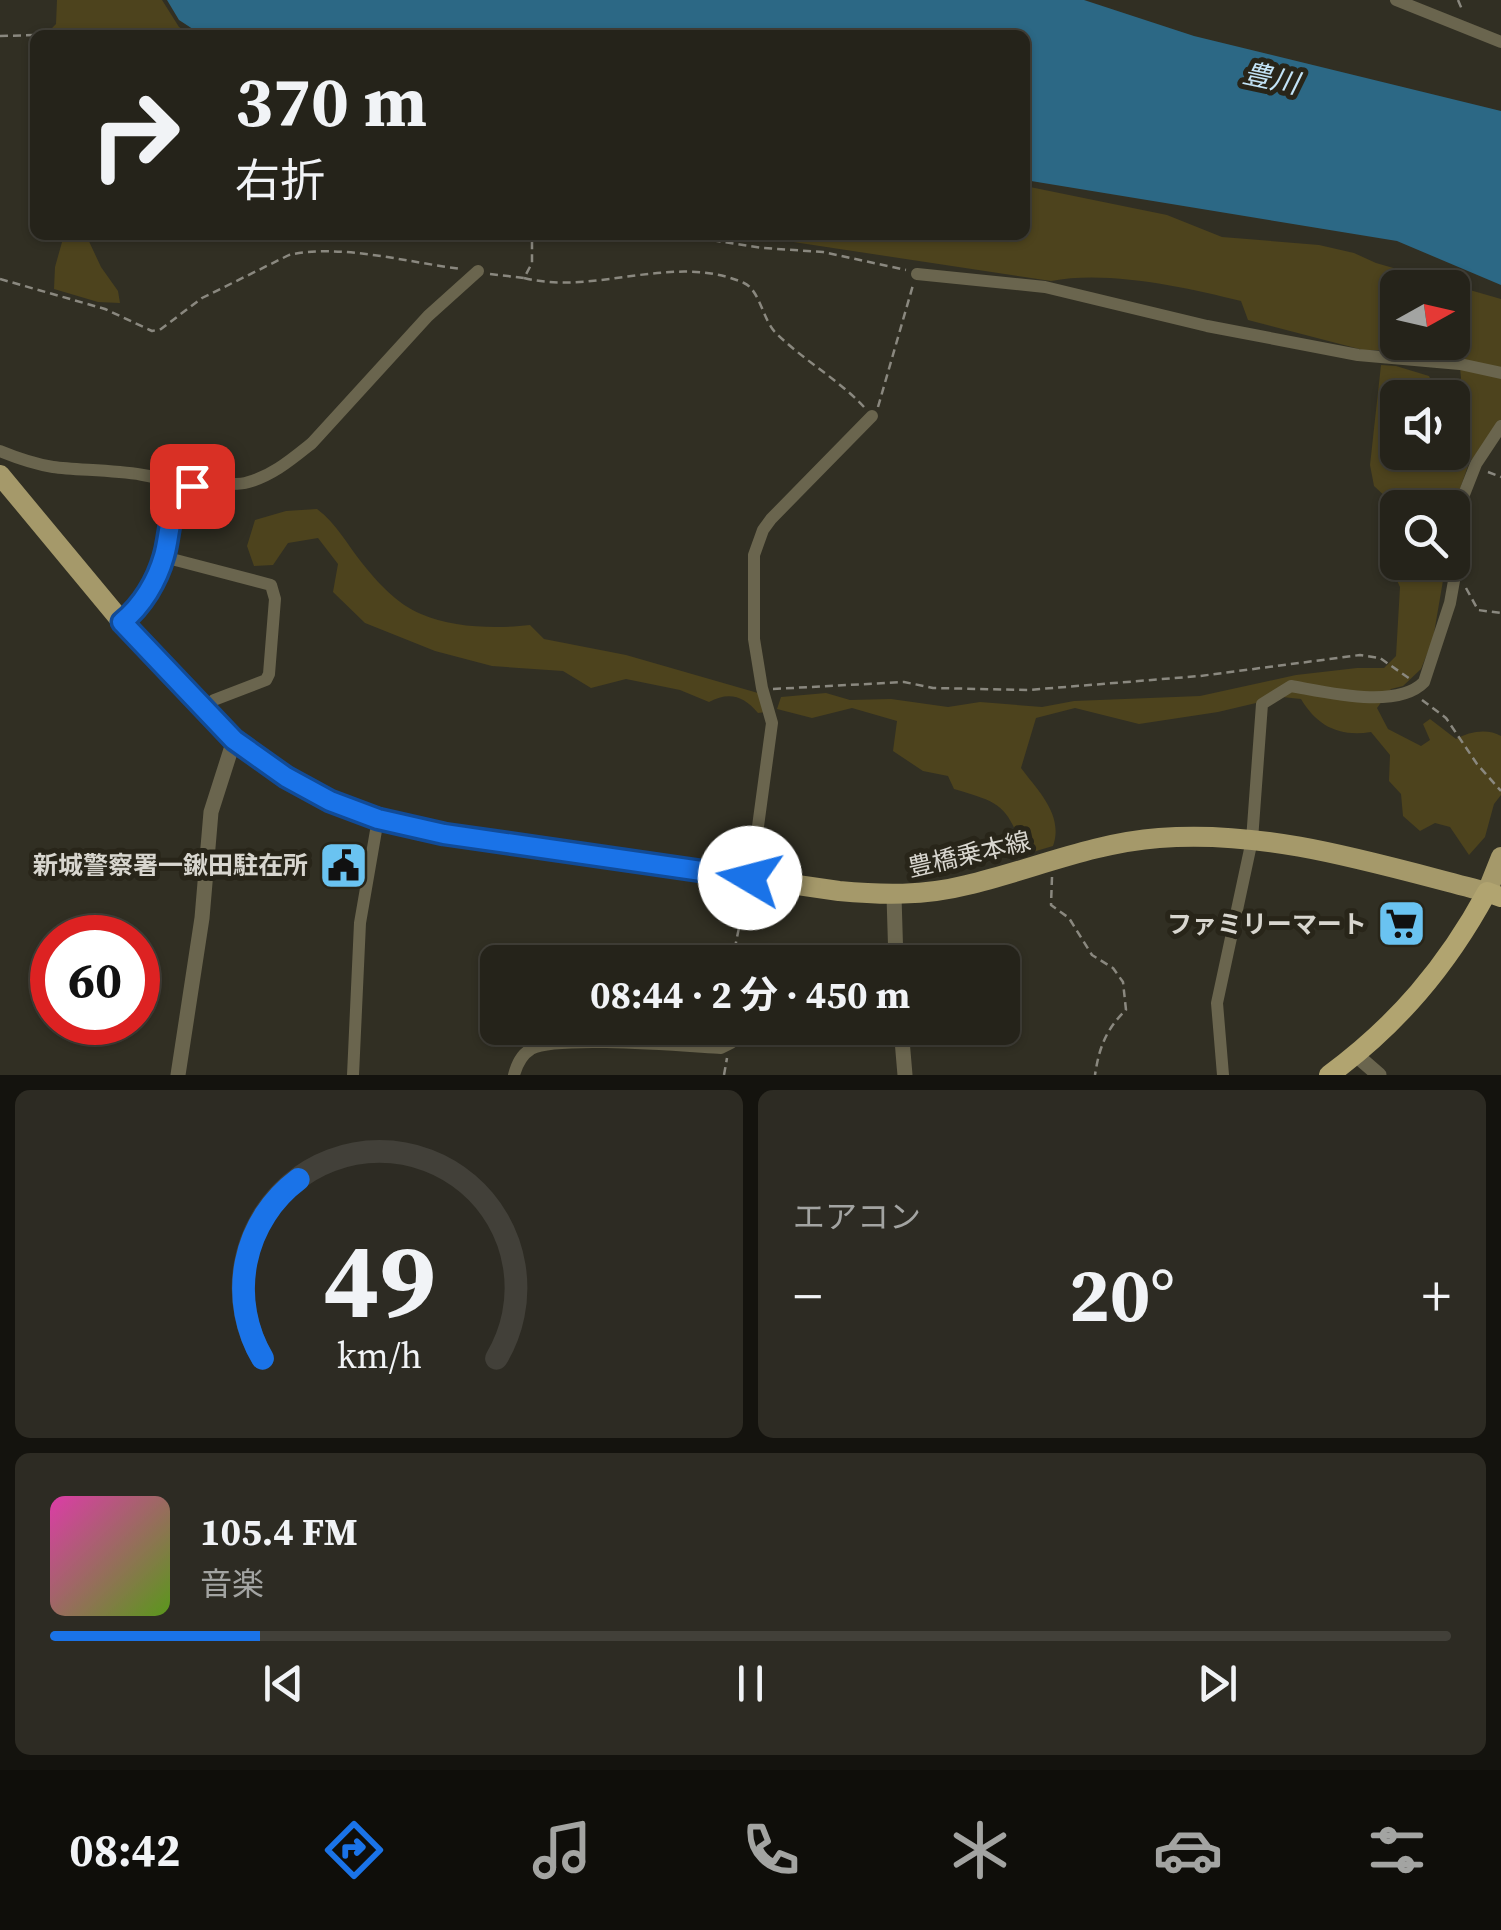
<!DOCTYPE html>
<html lang="ja">
<head>
<meta charset="utf-8">
<style>
  body { margin:0; font-family:"Source Serif 4","Noto Sans JP",serif; background:#2d2b23; color:#f1f3f6; height:100vh; display:flex; flex-direction:column; font-size:38px; white-space:nowrap }
  * { box-sizing:border-box; margin:0 }
  p { font-size:32px; color:#a3a4a2 }
  .icon { flex:none; width:55px; height:55px; fill:none; stroke:currentColor; stroke-width:2; stroke-linecap:round; stroke-linejoin:round }
  .map { position:relative; height:1075px; overflow:hidden }
  .details { display:flex; flex-direction:column; gap:15px; padding:15px; background:#14130e; flex:1 }
  .details>* { flex:none }
  .banner { position:absolute; left:30px; top:30px; width:1000px; height:210px; border-radius:15px; box-shadow:0 2px 8px #0004,0 0 0 2px #424039; background:#25231a; color:#f1f3f6; overflow:hidden }
  .needle { width:65px; rotate:82deg }
  .controls { position:absolute; left:1380px; top:270px; display:grid; gap:20px }
  .controls a { display:grid; place-items:center; width:90px; height:90px; border-radius:15px; background:#25231a; box-shadow:0 2px 8px #0004,0 0 0 2px #424039; font-size:50px }
  .speed { position:absolute; left:30px; top:915px; display:flex; gap:20px; font-size:50px; font-weight:700; text-align:center }
  .speed>* { display:grid; place-content:center; width:130px; height:130px; border-radius:50%; background:#25231a; box-shadow:0 2px 8px #0004,0 0 0 2px #424039; line-height:1 }
  .speed .limit { border:15px solid #d22; background:#fff; color:#111 }
  .pin { position:absolute; display:grid; place-items:center; width:85px; height:85px; color:#fff; margin:-42px; border-radius:20px; box-shadow:0 5px 15px #0006 }
  .me { position:absolute; width:110px; margin:-55px; rotate:278deg; stroke-linejoin:round; filter:drop-shadow(0 0 8px #0008) }
  .turn { display:flex; align-items:center; gap:35px; height:210px; padding:0 40px; font-size:45px }
  .turn .icon { width:130px; height:130px; stroke-width:2.5 }
  .turn b { display:block; font-size:70px; line-height:85px }
  .big { font-size:75px; font-weight:700; line-height:1.1 }
  .details .tile { flex:1; display:flex; flex-direction:column; justify-content:center; gap:15px; min-width:0; padding:0 35px; border-radius:15px; background:#2d2b23 }
  .details .dial { align-items:center; gap:0 }
  .dial svg { height:260px; overflow:visible; fill:none; stroke:#424039; stroke-width:7; stroke-linecap:round; text-anchor:middle }
  .dial text { fill:#f1f3f6; stroke:none }
  .song { display:flex; align-items:center; gap:30px }
  .cover { width:120px; height:120px; border-radius:15px; background:linear-gradient(135deg,hsl(320 70% 55%),hsl(90 70% 35%)) }
  .played { height:10px; border-radius:5px; background:linear-gradient(90deg,#1a73e8 15%,#424039 15%) }
  .keys { display:flex; justify-content:space-around; direction:ltr }
  .heat { display:flex; justify-content:space-between; align-items:center; font-size:55px; direction:ltr }
  .details .tiles { flex:1; display:grid; gap:15px; grid-template-columns:1fr 1fr }
  .tile:last-child { grid-column:span 2 }
  .trip { position:absolute; left:480px; top:945px; width:540px; height:100px; border-radius:15px; background:#25231a; box-shadow:0 2px 8px #0004,0 0 0 2px #424039; font-weight:700; line-height:100px; text-align:center }
  .tab-bar { display:flex; height:160px; justify-content:space-around; align-items:center; background:#0f0e0a; color:#a3a4a2 }
  .tab-bar .icon { width:70px; height:70px }
  .tab-bar .selected { color:#1a73e8 }
  .tab-bar b { font-size:45px; color:#f1f3f6 }
  .map>svg:first-child { display:block }
  .green { fill:#4d431d; fill-rule:evenodd }
  .water { fill:#2c6885 }
  .lines { fill:none; stroke-linecap:round; stroke-linejoin:round }
  .path { stroke:#8a887f; stroke-width:2.5; stroke-dasharray:8 5; stroke-linecap:butt }
  .minor { stroke:#6a654e; stroke-width:12 }
  .tertiary { stroke:#6a654e; stroke-width:15 }
  .primary { stroke:#a5996a; stroke-width:20 }
  .trunk { stroke:#b1a470; stroke-width:20 }
  .route-casing { stroke:#114b97; stroke-width:25 }
  .route { stroke:#1a73e8; stroke-width:18 }
  .labels { text-anchor:middle; stroke-width:10; stroke-linejoin:round; paint-order:stroke }
  .street-label { font-size:25px; fill:#d8d6cf; stroke:#282519 }
  .poi-label { font-size:25px; font-weight:bold; fill:#d8d6cf; stroke:#282519; text-anchor:end }
  .water-label { font-size:28px; font-style:italic; fill:#c3e4f7; stroke:#282519 }
</style>
</head>
<body>
<div class="map">
<svg width="1501" height="1075" viewBox="0 0 1501 1075">
  <rect width="100%" height="100%" fill="#312f23"/>
  <path class="green" d="M57,0H162L179,27L192,35H45L56,24Z
    M1025,186L1167,215L1222,237L1319,245L1354,253L1376,263L1501,299V423L1469,463L1453,509L1398,508V562L1446,563L1433,639L1421,669L1403,686L1391,689L1377,708L1388,729L1421,746L1430,740L1423,724L1430,719L1456,739C1469,732 1487,728 1501,736V795L1494,804L1485,837L1469,855L1450,827L1435,823L1420,831L1403,816L1401,794L1389,781L1390,755L1371,732C1339,737 1317,726 1301,699L1282,697L1218,712L1139,724L1075,708L1036,718L1021,768C1038,791 1064,815 1053,846L1026,854C1005,806 1006,804 954,789L948,776L923,771L893,751L897,721L852,708L812,718L777,709L781,697L826,693L850,700L891,699L948,707L980,702L1042,707L1074,701L1200,696L1296,675L1357,668H1384L1396,656L1400,587L1389,563L1392,512L1388,499L1374,486L1370,465L1381,365L1396,366L1429,376L1435,389L1452,392L1461,378L1458,347L1449,343L1452,342V288H1398L1397,331L1388,335L1380,350H1363L1248,320L1241,301C1185,287 1107,270 1051,281L747,235H1025ZM1398,398H1452V452H1398Z
    M64,235H86L101,267L118,291L120,303L98,302L54,289L55,267Z
    M317,509C337,524 346,543 362,563C378,583 397,604 421,614C452,628 497,629 530,625L544,639L626,655L758,693L765,712L758,713C744,696 729,691 709,702L680,690L626,679L591,688L563,671L492,666L435,651L365,623L333,592L338,564L318,538L288,543L273,565L254,566L247,546L255,520L286,511Z"/>
  <path class="water" d="M167,0H1084L1194,36L1501,111V285L1397,241L1025,180V35H202L179,20Z"/>
  <g class="lines">
    <path class="path" d="M1458,0L1463,12
      M0,36L36,35
      M635,235L691,237L763,248L823,252L906,270
      M490,274L524,278L532,263V235
      M524,278C595,296 674,252 744,283C760,290 763,321 776,333C803,360 838,379 864,407
      M0,279L105,309L152,331L161,329L202,298L289,255C340,243 410,263 462,269
      M878,407L913,285
      M1488,472L1501,477
      M1466,588L1478,610L1501,613
      M773,689L904,682L933,688L1028,690L1200,676L1360,655L1380,658L1410,679
      M1422,700L1446,718L1477,764L1501,791
      M1052,877L1051,905L1069,918L1092,955L1113,968L1123,982L1126,1010C1106,1029 1099,1048 1095,1075
      M732,962L746,893
      M734,1029L807,1034L822,1028
      M724,1075L727,1058"/>
    <path class="minor" d="M1396,0L1501,42
      M917,274L1045,287L1207,326L1358,355L1460,364L1501,373
      M0,451C17,458 35,464 53,467C87,472 157,468 183,490
      M164,557L271,585L275,599L269,674L266,680L214,700L204,709
      M122,622C147,602 161,572 168,542C171,527 171,501 184,490C193,481 231,486 245,483C271,477 292,459 312,443L428,316L478,271
      M751,878L772,723L762,688L754,639V555L763,530L771,519L872,416
      M353,1075L360,923L378,819
      M514,1075C517,1064 521,1055 531,1049C557,1035 685,1046 721,1048L731,1043
      M1223,1075L1217,1003L1252,840L1262,704L1291,686C1326,692 1397,710 1424,682L1450,603L1457,564L1461,502L1476,464L1501,426"/>
    <path class="tertiary" d="M894,896L896,962
      M901,1028L905,1075
      M1356,1055L1379,1075
      M178,1075L202,918L211,812L234,740"/>
    <path class="primary" d="M0,475L122,622L234,740L286,777L330,801L418,830L839,891C882,895 924,896 967,885C1031,870 1092,843 1159,838C1270,829 1380,865 1487,892L1501,857"/>
    <path class="trunk" d="M1329,1075C1397,1025 1447,966 1487,892L1501,897"/>
  </g>
  <g class="lines">
    <defs>
      <path id="route" d="M192,486C168,497 171,533 164,556C157,581 142,606 122,622L234,740L286,777L330,801L378,819L444,834L750,878"/>
    </defs>
    <use href="#route" class="route-casing"/>
    <use href="#route" class="route"/>
  </g>
  <defs>
    <symbol id="civic-square" viewBox="-11 -11 22 22"><rect x="-9" y="-9" width="18" height="18" rx="4" fill="#6ac3f1" stroke="#282519"/><path d="M-.6-6.5H3V-4.5H.6V-3L4-1V1h2V6H-6V1h2V-1L-.6-3ZM-1.2 2.5V6h2.4V2.5Z" fill="#111"/></symbol>
    <symbol id="supermarket-square" viewBox="-11 -11 22 22"><rect x="-9" y="-9" width="18" height="18" rx="4" fill="#6ac3f1" stroke="#282519"/><path d="M-6-5.5h2.5l.6 2H6L4.5 2H-2.5L-4.4-4H-6ZM-1.5 3.2a1.3 1.3 0 1 0 .1 0ZM3 3.2a1.3 1.3 0 1 0 .1 0Z" fill="#111"/></symbol>
  </defs>
  <g fill-rule="evenodd">
    <use href="#civic-square" x="316" y="838" width="55" height="55"/>
    <use href="#supermarket-square" x="1374" y="896" width="55" height="55"/>
  </g>
  <g class="labels">
    <g class="street-label">
      <text transform="translate(969 854) rotate(-13)" y="9">豊橋乗本線</text>
    </g>
    <g class="poi-label">
      <text x="308" y="874">新城警察署一鍬田駐在所</text>
      <text x="1367" y="933">ファミリーマート</text>
    </g>
    <g class="water-label">
      <text transform="translate(1271 78) rotate(12)" y="10">豊川</text>
    </g>
  </g>
</svg>
<div class="controls">
<a><svg class="needle" viewBox="-14 -14 28 28"><path d="M0-13l5 13h-10z" fill="#e53935"/><path d="M0 13l5-13h-10z" fill="#a3a4a2"/></svg></a>
<a><svg class="icon" aria-label="sound" viewBox="0 0 24 24"><path d="M4 9h4l5-4v14l-5-4H4zM17 9q2 3 0 6"/></svg></a>
<a><svg class="icon" aria-label="search" viewBox="0 0 24 24"><circle cx="10" cy="10" r="6"/><path d="M15 15l6 6"/></svg></a>
</div>
<div class="speed"><div class="limit">60</div></div>
<div class="pin" style="left:192px;top:486px;background:#d93025"><svg class="icon" aria-label="arrive" viewBox="0 0 24 24"><path d="M6 21V4h12l-3 4 3 4H6"/></svg></div>
<svg class="me" style="left:750px;top:878px" viewBox="-20 -20 40 40"><circle r="19" fill="#fff"/><path d="M0-13L10 11 0 6-10 11z" fill="#1a73e8"/></svg>
<div class="trip">08:44 · 2 分 · 450 m</div>
<div class="banner">
<div class="turn"><svg class="icon" aria-label="right" viewBox="0 0 24 24"><path d="M7 20v-9h11M14 6l5 5-5 5"/></svg><div><b>370 m</b>右折</div></div>
</div>
</div>
<section class="details">
<div class="tiles">
<div class="tile dial"><svg viewBox="0 0 100 80">
<path d="M14 69A42 42 0 1 1 86 69"/>
<path d="M14 69A42 42 0 0 1 25 14" stroke="#1a73e8"/>
<text x="50" y="56" font-size="32" font-weight="700">49</text>
<text x="50" y="72" font-size="11">km/h</text>
</svg></div>
<div class="tile"><p>エアコン</p>
<div class="heat"><a>−</a><b class="big">20°</b><a>+</a></div>
</div>
<div class="tile">
<div class="song"><i class="cover"></i><div><b>105.4 FM</b><p>音楽</p></div></div>
<div class="played"></div>
<div class="keys"><svg class="icon" aria-label="previous" viewBox="0 0 24 24"><path d="M18 5L8 12l10 7zM5 5v14"/></svg><svg class="icon" aria-label="pause" viewBox="0 0 24 24"><path d="M8 5v14M16 5v14"/></svg><svg class="icon" aria-label="next" viewBox="0 0 24 24"><path d="M6 5l10 7-10 7zM19 5v14"/></svg></div>
</div>
</div>
</section>
<nav class="tab-bar">
<b>08:42</b>
<svg class="icon selected" aria-label="directions" viewBox="0 0 24 24"><path d="M12 3l9 9-9 9-9-9zM9 14v-3h6M13 9l2 2-2 2"/></svg>
<svg class="icon" aria-label="music" viewBox="0 0 24 24"><path d="M9 18V5l10-2v13"/><circle cx="6" cy="18" r="3"/><circle cx="16" cy="16" r="3"/></svg>
<svg class="icon" aria-label="phone" viewBox="0 0 24 24"><path d="M5 4h4l2 5-3 2q2 4 5 5l2-3 5 2v4C11 20 4 13 5 4z"/></svg>
<svg class="icon" aria-label="climate" viewBox="0 0 24 24"><path d="M12 3v18M4 7l16 10M4 17L20 7"/></svg>
<svg class="icon" aria-label="car" viewBox="0 0 24 24"><path d="M5 17H2v-5l4-1 3-4h7l3 4 3 1v5h-3M9 17h6M6 11h13"/><circle cx="7" cy="17" r="2"/><circle cx="17" cy="17" r="2"/></svg>
<svg class="icon" aria-label="filters" viewBox="0 0 24 24"><path d="M4 7h16M4 17h16"/><circle cx="9" cy="7" r="2"/><circle cx="15" cy="17" r="2"/></svg>
</nav>
</body>
</html>
